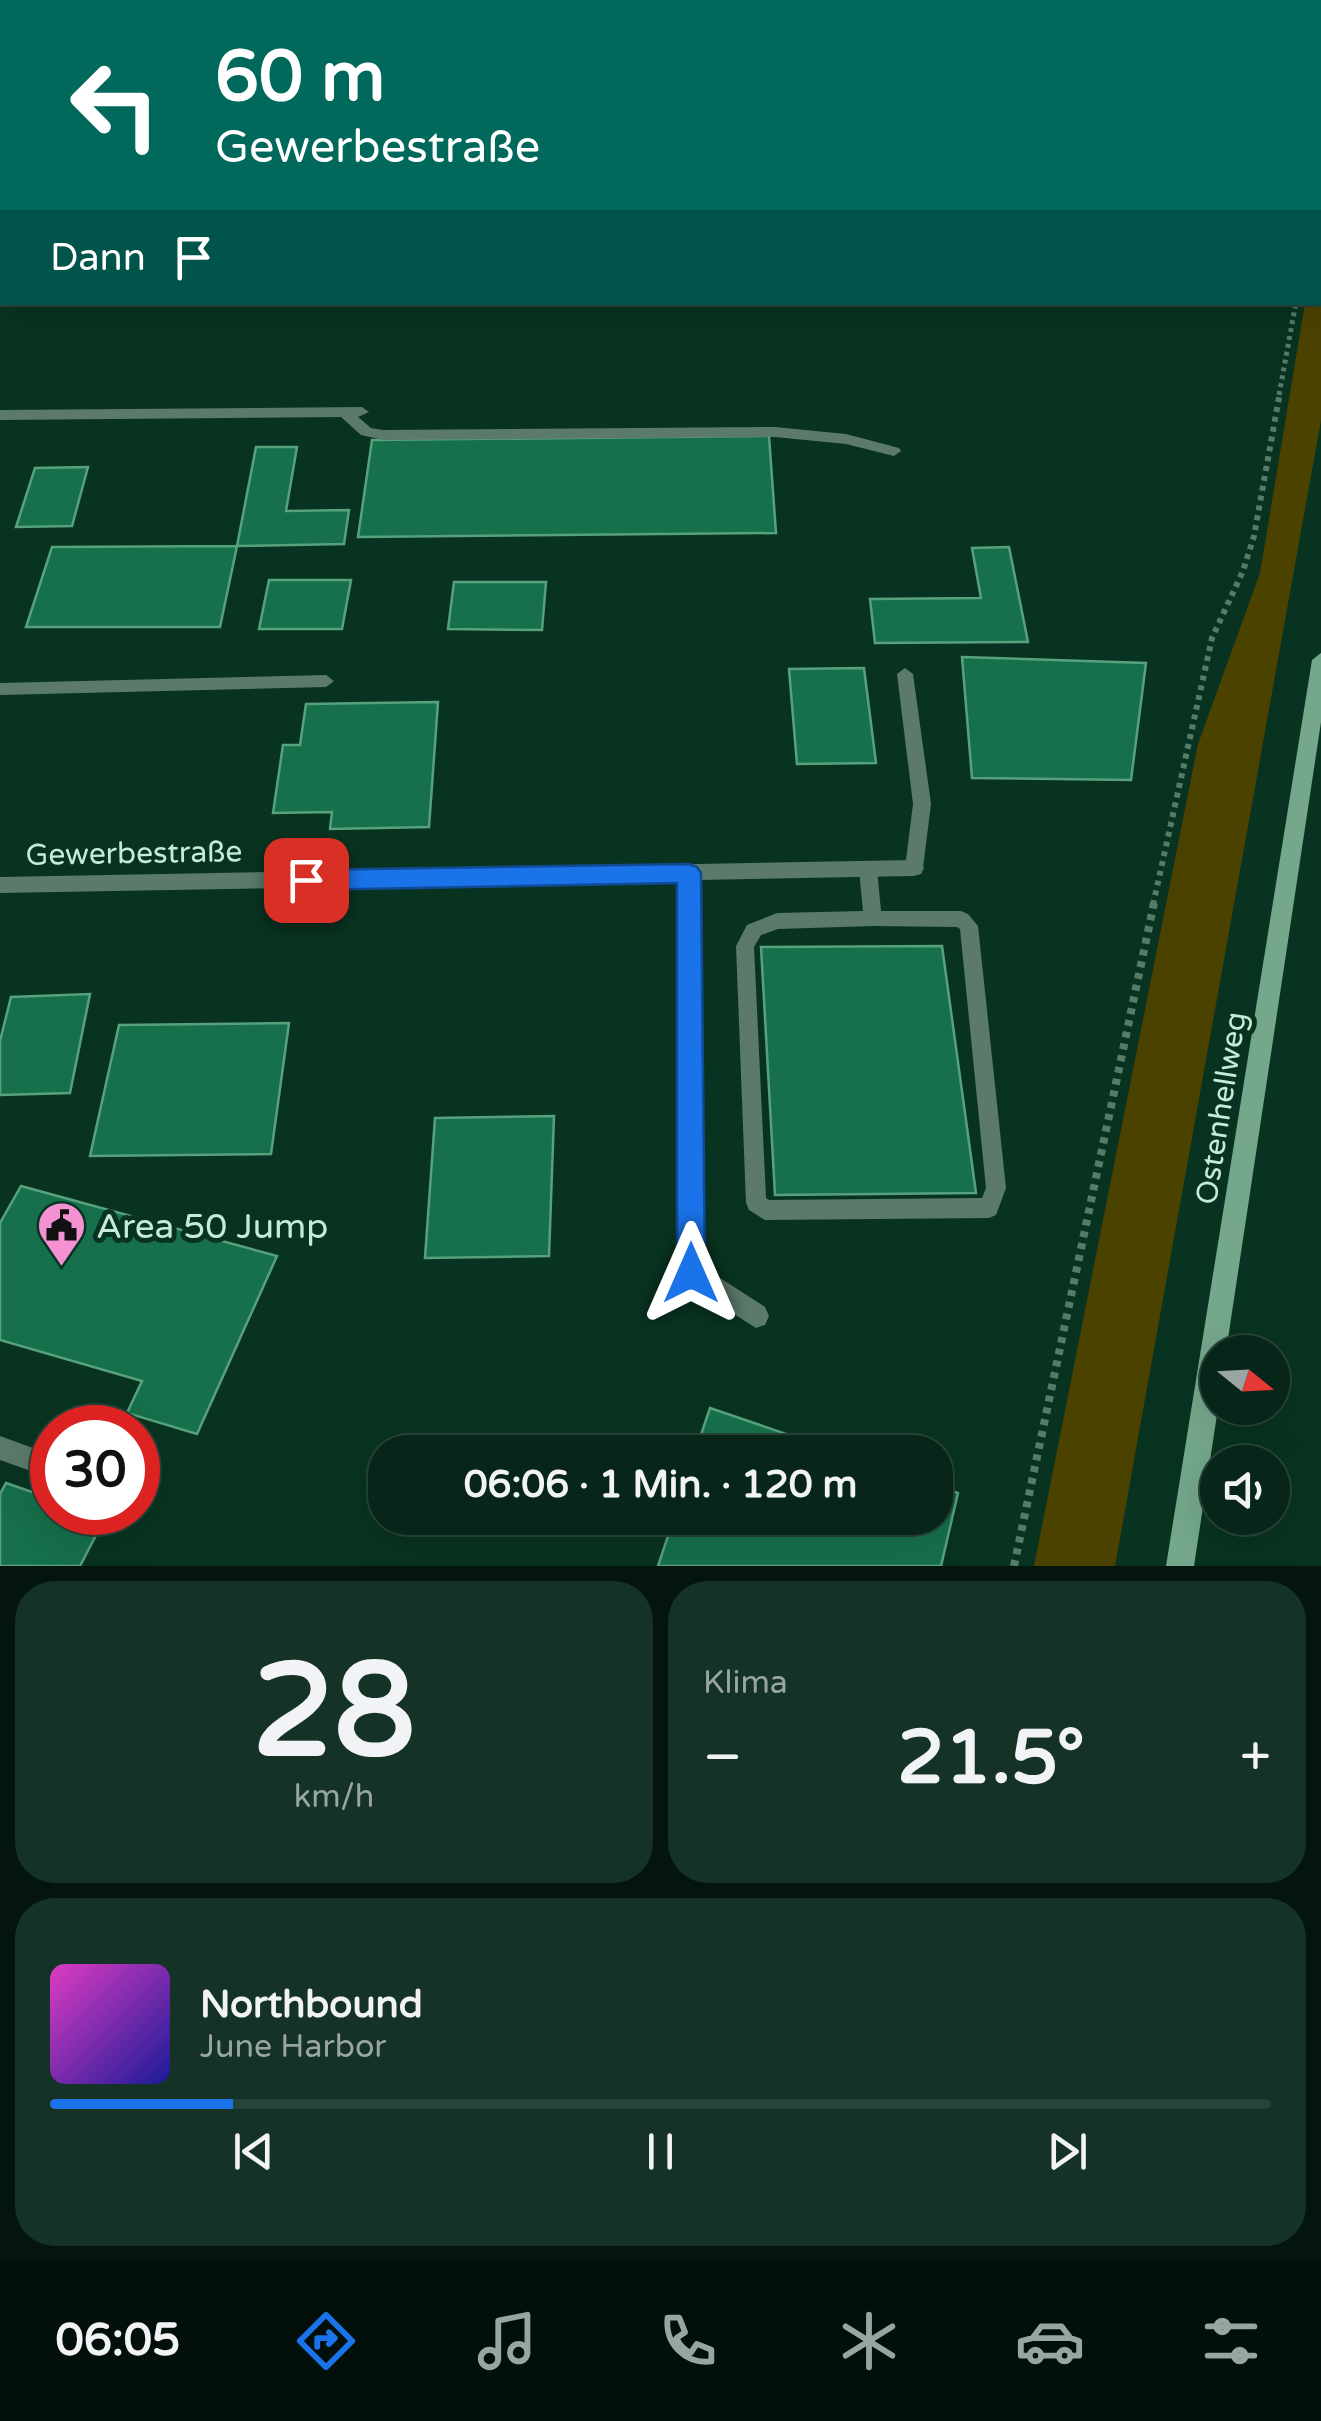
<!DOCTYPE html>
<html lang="de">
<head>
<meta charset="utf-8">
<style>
  body { margin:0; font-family:"Varela Round",sans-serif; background:#153226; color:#f1f3f6; height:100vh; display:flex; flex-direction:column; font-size:38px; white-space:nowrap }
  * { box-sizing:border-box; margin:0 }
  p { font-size:32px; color:#98a5a2 }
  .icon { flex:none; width:55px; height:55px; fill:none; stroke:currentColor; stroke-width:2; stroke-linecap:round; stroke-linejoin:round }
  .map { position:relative; height:1566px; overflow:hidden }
  .panel { display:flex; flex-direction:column; gap:15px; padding:15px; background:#04150e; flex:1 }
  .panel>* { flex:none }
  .guide { position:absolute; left:0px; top:0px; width:1322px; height:305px; box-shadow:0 10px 40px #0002,0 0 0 2px #284338; background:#00695c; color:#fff; overflow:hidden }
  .needle { width:65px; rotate:108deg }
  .buttons { position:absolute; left:1200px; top:1335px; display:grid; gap:20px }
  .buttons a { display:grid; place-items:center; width:90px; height:90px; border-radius:50%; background:#072619; box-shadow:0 10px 40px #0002,0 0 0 2px #284338; font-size:50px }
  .speed { position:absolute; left:30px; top:1405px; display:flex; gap:20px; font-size:50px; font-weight:700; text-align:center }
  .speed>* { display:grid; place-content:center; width:130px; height:130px; border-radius:50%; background:#072619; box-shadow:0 10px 40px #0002,0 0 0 2px #284338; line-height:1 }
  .speed .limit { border:15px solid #d22; background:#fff; color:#111 }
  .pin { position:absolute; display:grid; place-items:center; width:85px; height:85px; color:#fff; margin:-42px; border-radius:20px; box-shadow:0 5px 15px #0006 }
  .me { position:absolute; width:110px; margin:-55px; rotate:0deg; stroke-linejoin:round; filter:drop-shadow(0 0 8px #0008) }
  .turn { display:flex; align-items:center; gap:35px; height:210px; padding:0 50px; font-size:45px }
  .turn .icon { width:130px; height:130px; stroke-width:2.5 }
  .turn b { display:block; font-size:70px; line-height:85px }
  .then { display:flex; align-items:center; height:95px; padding:0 50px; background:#0003; gap:20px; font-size:38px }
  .big { font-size:75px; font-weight:800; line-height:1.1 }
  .panel .tile { flex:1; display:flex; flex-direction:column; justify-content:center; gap:15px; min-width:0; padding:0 35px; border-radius:40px; background:#153226 }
  .panel .dial { align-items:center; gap:0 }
  .dial b { font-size:130px; line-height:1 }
  .song { display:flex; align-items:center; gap:30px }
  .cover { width:120px; height:120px; border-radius:15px; background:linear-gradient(135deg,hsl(310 70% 55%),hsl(240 70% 35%)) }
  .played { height:10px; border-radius:5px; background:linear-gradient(90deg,#1a73e8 15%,#284338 15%) }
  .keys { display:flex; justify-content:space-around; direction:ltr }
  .heat { display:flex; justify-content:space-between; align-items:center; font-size:55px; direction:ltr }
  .panel .tiles { flex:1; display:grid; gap:15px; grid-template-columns:1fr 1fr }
  .tile:last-child { grid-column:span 2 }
  .trip { position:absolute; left:368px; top:1435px; width:585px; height:100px; border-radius:40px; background:#072619; box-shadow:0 10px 40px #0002,0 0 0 2px #284338; font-weight:800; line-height:100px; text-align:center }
  .tab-bar { display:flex; height:160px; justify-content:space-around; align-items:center; background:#030f0a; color:#98a5a2 }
  .tab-bar .icon { width:70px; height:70px }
  .tab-bar .on { color:#1a73e8 }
  .tab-bar b { font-size:45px; color:#f1f3f6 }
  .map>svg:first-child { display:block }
  .green { fill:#4c4200 }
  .building { fill:#16704b; stroke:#57a27d; stroke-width:2.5 }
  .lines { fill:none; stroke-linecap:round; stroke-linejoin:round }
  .path-far2 { stroke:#547c69; stroke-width:5; stroke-dasharray:4 4; stroke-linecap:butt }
  .path-far1 { stroke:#547c69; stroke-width:6; stroke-dasharray:5 5; stroke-linecap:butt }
  .path { stroke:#547c69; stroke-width:8; stroke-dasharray:6 6; stroke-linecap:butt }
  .service { fill:#5b7a69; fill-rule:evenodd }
  .minor { fill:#5b7a69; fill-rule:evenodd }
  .secondary { fill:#74a78c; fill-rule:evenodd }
  .route { fill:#1a73e8; stroke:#114b97; stroke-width:2.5 }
  .labels { text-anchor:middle; stroke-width:10; stroke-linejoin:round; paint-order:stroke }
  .street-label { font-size:30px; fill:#c7ebd7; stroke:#093321 }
  .near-poi-label { font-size:35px; fill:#c7ebd7; stroke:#093321; text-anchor:start }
</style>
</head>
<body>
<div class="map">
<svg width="1321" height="1566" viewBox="0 0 1321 1566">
  <rect width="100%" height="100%" fill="#093321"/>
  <path class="green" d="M1321,205V420L1115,1566H1034L1198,744L1260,573L1305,303L1320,302Z"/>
  <path class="building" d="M726,0H950V2H726Z
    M2,77V180H0V82Z
    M769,436L776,533L358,537L372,440Z
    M256,447H297L286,511L349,510L344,544L237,546Z
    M88,467L72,526L16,527L35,468Z
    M237,546L220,627H26L52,547Z
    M1009,547L1028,642L875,643L870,599L981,598L972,548Z
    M269,580H351L342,629H259Z
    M454,582H546L542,630L448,629Z
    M962,657L1146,663L1131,780L972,778Z
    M864,668L876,763L797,764L789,669Z
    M438,702L429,827L330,829L332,812L273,813L283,745H300L306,704Z
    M942,946L976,1193L775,1195L761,947Z
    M90,994L70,1093L0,1095V1041L11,997Z
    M289,1023L271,1154L90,1156L119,1025Z
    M554,1116L549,1256L425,1258L435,1118Z
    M21,1186L277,1256L197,1434L127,1413L142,1381L0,1340V1223Z
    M710,1408L839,1452H695Z
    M6,1483L52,1499V1512H90L105,1518L80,1566H0V1494Z
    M935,1485L958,1493L941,1566H658L674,1518H935Z"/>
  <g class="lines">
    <path class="path-far2" d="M1320,172L1321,167
      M1279,395L1296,302"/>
    <path class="path-far1" d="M1153,905L1212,638L1243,571L1254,536L1280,392"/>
    <path class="path" d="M1014,1566L1154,903"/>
    <path class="service" d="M705,0H715L716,2H705Z
      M1197,0H1223L1225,2H1199Z
      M0,60H2V66H0Z
      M362,407L369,412L358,417L371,428L383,430L775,427L846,434L899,448L901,451L894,456L846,444L775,437L383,440L361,435L341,417L0,420V410Z
      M905,668L913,674L931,804L923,868L920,873H908L905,868L913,804L897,674Z
      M326,675L334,681L326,687L0,695V683Z
      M868,863L874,865L877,870L881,911H961L968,914L978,926L1006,1188L996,1215L989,1218L765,1220L749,1210L746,1203L736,946L747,925L777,913L863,911L859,870L862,865ZM873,926L957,927L960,929L986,1188L982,1198L769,1200L766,1198L754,947L761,935L778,929Z
      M0,1436L52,1455V1475L48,1477L0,1460Z"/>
    <path class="minor" d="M914,860L921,862L924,868L921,874L914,876L699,880L703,1267L765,1307L769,1316L765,1325L756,1328L682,1281L679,1273V881L0,893V877Z"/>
    <path class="secondary" d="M1321,653V722L1226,1352H1218V1408L1194,1566H1166L1312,660Z"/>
  </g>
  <path class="route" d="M689,864L697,867L701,873L705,1273L701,1282L691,1286L681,1282L677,1273V883L306,890L298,887L294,880L298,873L306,870Z"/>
  <defs>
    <symbol id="civic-pin" viewBox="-11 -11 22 30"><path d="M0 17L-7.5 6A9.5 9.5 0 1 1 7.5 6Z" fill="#f491d3" stroke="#093321"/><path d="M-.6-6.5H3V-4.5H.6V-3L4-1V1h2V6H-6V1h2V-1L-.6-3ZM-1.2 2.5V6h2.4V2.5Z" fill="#111"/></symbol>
  </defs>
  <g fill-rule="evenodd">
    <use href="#civic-pin" x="34" y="1198" width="55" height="75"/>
  </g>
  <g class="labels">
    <g class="street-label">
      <text transform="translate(134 853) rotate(-1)" y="10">Gewerbestraße</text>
      <text transform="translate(1221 1108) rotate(-81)" y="10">Ostenhellweg</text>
    </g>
    <g class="near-poi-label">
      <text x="96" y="1238">Area 50 Jump</text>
    </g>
  </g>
</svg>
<div class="buttons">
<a><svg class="needle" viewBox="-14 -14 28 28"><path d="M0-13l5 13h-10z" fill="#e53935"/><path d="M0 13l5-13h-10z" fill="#98a5a2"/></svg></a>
<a><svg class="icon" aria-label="sound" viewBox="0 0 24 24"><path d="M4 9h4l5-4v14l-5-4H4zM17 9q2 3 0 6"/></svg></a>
</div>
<div class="speed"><div class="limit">30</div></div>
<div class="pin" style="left:306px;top:880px;background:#d93025"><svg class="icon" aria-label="arrive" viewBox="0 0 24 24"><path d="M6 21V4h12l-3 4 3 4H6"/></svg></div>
<svg class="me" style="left:691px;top:1273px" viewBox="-20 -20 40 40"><path d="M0-17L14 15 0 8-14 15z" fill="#1a73e8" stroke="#fff" stroke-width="4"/></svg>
<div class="trip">06:06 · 1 Min. · 120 m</div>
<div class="guide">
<div class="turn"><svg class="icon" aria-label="left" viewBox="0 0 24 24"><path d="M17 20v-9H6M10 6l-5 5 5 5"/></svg><div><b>60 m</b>Gewerbestraße</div></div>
<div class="then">Dann<svg class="icon" aria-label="arrive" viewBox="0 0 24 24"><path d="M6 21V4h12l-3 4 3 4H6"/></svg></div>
</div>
</div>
<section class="panel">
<div class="tiles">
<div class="tile dial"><b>28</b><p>km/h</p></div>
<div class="tile"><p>Klima</p>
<div class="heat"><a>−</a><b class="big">21.5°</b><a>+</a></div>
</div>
<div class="tile">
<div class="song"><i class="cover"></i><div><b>Northbound</b><p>June Harbor</p></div></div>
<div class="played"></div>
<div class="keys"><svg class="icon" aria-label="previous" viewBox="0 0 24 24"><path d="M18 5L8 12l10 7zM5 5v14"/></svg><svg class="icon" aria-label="pause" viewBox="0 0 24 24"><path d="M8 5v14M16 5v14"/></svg><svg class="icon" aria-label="next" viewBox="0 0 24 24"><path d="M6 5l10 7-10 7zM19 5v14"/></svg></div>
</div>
</div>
</section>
<nav class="tab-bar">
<b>06:05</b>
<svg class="icon on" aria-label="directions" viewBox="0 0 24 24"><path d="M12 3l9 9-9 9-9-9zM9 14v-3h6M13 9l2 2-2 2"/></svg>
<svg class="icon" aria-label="music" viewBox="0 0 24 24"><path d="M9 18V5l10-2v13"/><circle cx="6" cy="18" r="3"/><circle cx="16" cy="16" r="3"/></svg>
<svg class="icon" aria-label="phone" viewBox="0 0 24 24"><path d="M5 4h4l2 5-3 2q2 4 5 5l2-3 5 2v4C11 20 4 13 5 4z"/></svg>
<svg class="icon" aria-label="climate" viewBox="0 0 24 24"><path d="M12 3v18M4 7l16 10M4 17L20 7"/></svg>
<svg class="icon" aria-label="car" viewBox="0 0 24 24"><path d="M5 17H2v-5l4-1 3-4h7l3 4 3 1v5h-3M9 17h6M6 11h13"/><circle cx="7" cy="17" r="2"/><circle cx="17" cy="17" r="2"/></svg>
<svg class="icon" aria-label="filters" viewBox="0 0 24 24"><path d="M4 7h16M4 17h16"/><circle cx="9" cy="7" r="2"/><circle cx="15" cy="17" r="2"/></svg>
</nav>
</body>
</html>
